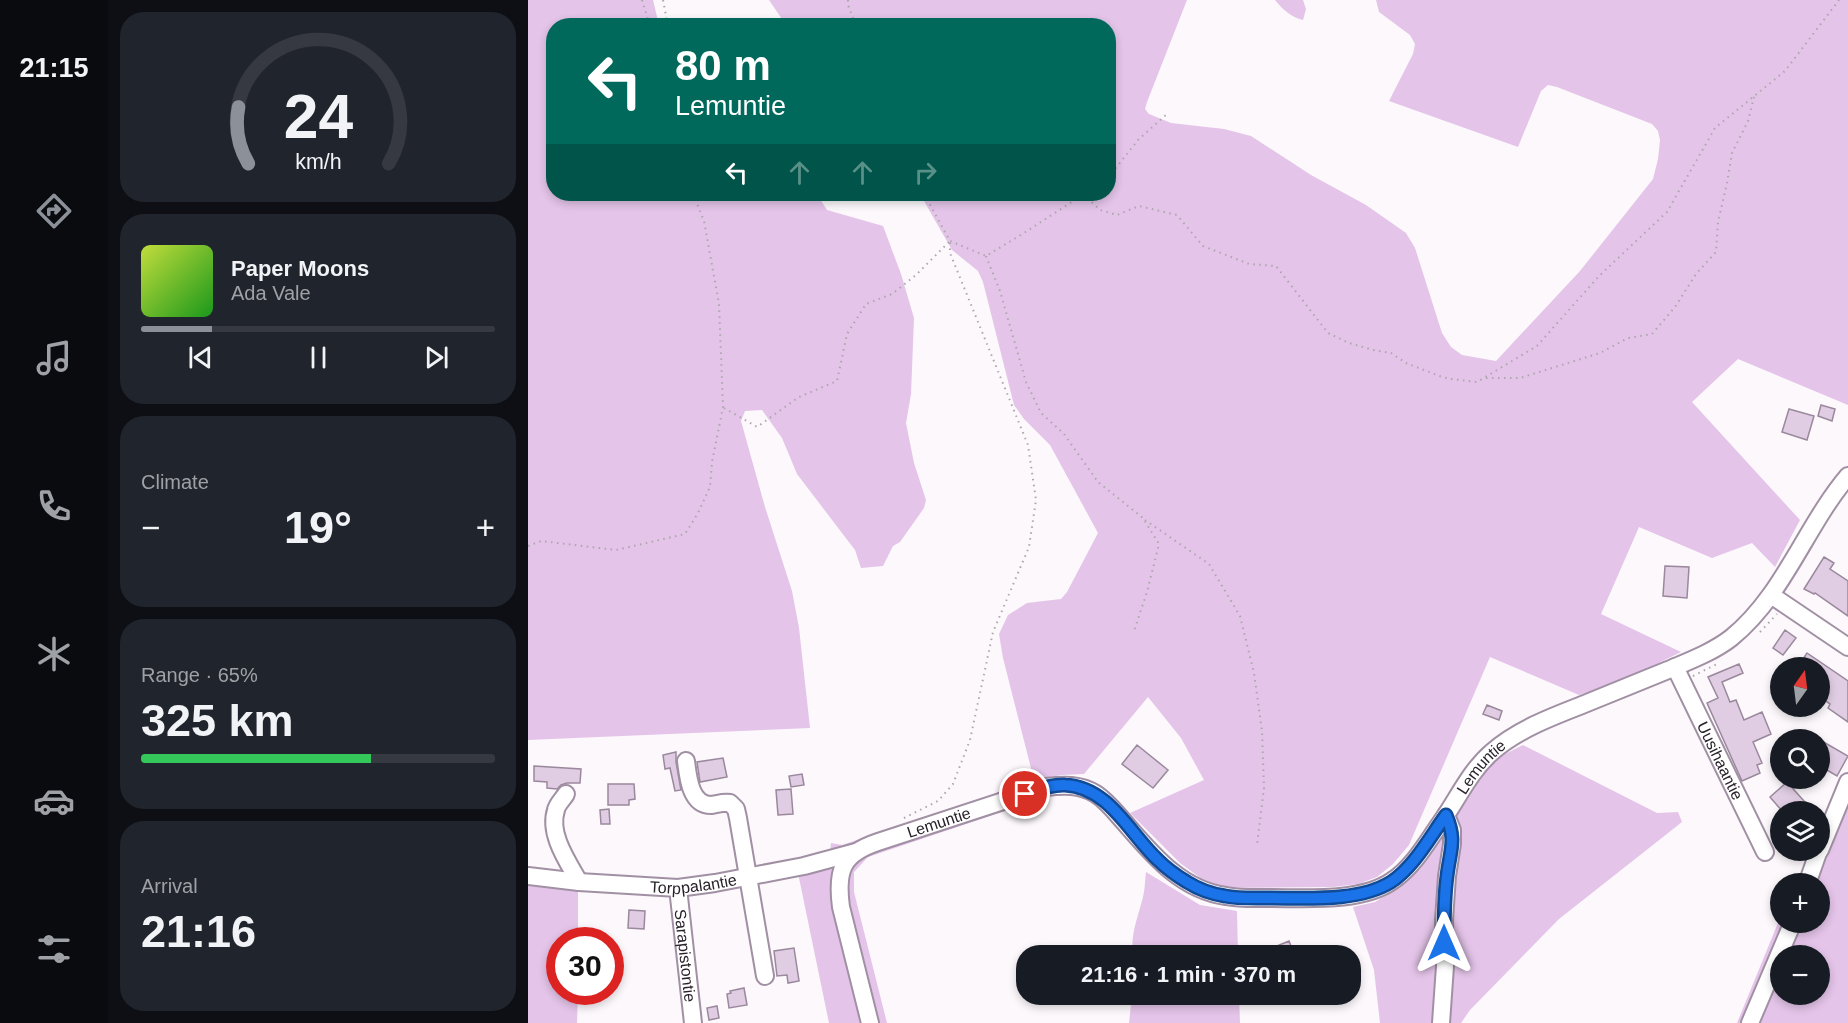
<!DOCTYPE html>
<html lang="en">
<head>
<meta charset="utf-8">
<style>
  body { margin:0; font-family:Helvetica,sans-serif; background:#20242c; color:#f1f3f6; height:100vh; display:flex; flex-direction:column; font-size:22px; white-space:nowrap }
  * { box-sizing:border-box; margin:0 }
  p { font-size:20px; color:#9ea1a6 }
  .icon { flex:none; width:33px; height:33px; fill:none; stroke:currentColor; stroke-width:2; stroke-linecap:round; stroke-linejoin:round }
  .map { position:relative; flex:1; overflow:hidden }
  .details { display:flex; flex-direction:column; gap:12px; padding:12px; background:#0d0f14; width:420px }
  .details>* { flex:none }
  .banner { position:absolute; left:18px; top:18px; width:570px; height:183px; border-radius:24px; box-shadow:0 3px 9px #0003; background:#00695c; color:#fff; overflow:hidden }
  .needle { width:39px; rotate:14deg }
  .controls { position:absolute; left:1242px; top:657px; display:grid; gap:12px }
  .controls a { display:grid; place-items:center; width:60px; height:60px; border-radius:50%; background:#171b24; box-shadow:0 3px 9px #0003; font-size:30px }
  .speed { position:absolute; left:18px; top:927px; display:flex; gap:12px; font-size:30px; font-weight:700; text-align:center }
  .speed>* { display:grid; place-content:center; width:78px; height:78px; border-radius:50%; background:#171b24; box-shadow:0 3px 9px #0003; line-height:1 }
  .speed .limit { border:9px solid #d22; background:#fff; color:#111 }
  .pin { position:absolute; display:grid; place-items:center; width:51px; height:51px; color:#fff; margin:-26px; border:3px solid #fff; border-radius:50%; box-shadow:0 2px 6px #0007 }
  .me { position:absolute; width:66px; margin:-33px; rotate:0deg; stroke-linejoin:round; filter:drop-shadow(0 0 4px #0008) }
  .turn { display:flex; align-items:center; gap:21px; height:126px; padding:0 30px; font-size:27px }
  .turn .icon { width:78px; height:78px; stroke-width:2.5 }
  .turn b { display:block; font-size:42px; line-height:51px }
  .lanes { display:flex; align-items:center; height:57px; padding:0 30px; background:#0003; justify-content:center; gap:30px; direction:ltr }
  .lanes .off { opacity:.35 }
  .big { font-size:45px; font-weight:700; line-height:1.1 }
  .details .widget { flex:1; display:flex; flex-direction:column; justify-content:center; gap:9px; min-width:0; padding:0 21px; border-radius:24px; background:#20242c }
  .details .dial { align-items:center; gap:0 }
  .dial svg { height:156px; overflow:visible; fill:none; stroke:#363941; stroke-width:7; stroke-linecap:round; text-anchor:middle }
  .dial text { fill:#f1f3f6; stroke:none }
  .song { display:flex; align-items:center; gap:18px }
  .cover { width:72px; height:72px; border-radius:9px; background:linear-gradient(135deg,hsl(70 70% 55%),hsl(120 70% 35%)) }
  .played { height:6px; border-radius:3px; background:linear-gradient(90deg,#8c9099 20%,#363941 20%) }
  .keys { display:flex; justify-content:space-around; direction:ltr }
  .heat { display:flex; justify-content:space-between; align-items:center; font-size:33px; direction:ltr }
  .charge { height:9px; border-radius:4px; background:linear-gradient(90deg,#34c759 65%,#363941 0) }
  .trip { position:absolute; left:488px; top:945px; width:345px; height:60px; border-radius:24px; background:#171b24; box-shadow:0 3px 9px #0003; font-weight:700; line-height:60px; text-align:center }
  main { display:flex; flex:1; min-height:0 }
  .dock { display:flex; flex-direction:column; width:108px; justify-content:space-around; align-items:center; background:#090b0e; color:#9ea1a6 }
  .dock .icon { width:42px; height:42px }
  .dock .active { color:#8c9099 }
  .dock b { font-size:27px; color:#f1f3f6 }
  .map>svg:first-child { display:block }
  .green { fill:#e4c4e9; fill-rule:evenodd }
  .building { fill:#e0cde3; stroke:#9a889c; stroke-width:1.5 }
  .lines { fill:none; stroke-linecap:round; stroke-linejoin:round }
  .minor-casing { stroke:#a190a4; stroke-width:20 }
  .path { stroke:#aca7ac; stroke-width:2; stroke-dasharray:1.5 4.5; stroke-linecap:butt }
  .minor { stroke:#fff; stroke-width:16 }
  .route-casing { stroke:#114b97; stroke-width:15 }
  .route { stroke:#1a73e8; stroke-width:10 }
  .labels { text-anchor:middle; stroke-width:4.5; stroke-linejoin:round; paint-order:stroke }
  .street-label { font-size:16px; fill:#29222a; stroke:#fcf8fc }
</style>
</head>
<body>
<main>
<nav class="dock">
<b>21:15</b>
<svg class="icon active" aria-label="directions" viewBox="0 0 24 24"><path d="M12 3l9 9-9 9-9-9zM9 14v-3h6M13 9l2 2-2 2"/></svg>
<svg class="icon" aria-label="music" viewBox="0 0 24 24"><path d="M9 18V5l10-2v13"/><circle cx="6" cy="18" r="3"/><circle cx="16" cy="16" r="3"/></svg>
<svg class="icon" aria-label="phone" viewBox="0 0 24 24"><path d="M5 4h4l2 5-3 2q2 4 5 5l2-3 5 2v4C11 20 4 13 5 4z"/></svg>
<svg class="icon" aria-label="climate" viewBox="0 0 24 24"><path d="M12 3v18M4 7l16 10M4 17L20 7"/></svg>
<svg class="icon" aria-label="car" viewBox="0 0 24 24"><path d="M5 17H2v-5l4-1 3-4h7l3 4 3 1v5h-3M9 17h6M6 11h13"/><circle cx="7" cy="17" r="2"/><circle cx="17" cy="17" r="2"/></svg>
<svg class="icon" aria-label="filters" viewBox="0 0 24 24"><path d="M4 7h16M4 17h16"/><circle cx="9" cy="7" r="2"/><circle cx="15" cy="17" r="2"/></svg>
</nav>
<section class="details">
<div class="widget dial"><svg viewBox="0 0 100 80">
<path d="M14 69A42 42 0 1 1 86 69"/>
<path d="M14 69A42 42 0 0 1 9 40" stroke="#8c9099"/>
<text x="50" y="56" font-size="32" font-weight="700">24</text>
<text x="50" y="72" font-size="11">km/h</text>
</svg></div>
<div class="widget">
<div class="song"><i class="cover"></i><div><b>Paper Moons</b><p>Ada Vale</p></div></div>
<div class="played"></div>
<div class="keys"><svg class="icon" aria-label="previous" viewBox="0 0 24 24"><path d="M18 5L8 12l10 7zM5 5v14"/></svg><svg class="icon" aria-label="pause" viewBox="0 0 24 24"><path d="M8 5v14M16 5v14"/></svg><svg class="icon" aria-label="next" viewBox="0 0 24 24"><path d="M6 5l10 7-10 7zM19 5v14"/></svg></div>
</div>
<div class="widget"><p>Climate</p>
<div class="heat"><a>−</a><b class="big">19°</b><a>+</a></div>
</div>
<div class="widget"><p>Range · 65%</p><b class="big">325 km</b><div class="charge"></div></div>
<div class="widget"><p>Arrival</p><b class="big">21:16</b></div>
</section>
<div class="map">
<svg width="1320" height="1023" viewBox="0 0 1320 1023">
  <rect width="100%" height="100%" fill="#fcf8fc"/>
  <path class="green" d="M0,0H125L131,25L26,26V194H289L299,210L355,226L373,274L386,318L383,394L378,423L386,463L398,500L396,508L372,542L365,546L355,566L333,568L327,550L269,474L254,438L234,410L217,411L213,421L237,507L264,591L271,628L282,728L0,740Z
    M241,0H659L619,102L617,109L621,114L643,123L696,129L723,136L783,175L838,205L878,233L887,248L914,333L923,347L934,355L968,361L1052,271L1125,179L1130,159L1132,140L1130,131L1124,124L1029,87L1020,85L1013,91L990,147L861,101L885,54L887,44L882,35L851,12L848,0H1320V405L1210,359L1164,402L1272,520L1247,567L1224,543L1184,558L1111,527L1073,614L1153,652L1088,684L1051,695L962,657L881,845L865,864L849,877L830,884L805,887L701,888L675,880L652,863L602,813L676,780L653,738L620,697L556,774L533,775L507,780L518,797L340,857L326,872V892L359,1023H301L270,873L301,865L303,843L314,845L506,780L475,658L471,634L480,615L499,603L533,599L539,592L570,533L522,445L496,419L486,405L455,282L450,271L424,250L392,194H580V26L258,25Z
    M747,0H775L778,9L775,20C763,17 754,9 747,0Z
    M995,745L1129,813L1150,812L1154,822L1031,919L942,1010L933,1023H852L846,970L825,907L847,902L868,889L886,874L952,777L967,759Z
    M1320,802V1023H1209L1252,918V922H1292V884L1286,883ZM1252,956H1292V994H1252Z
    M618,872L672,905L709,911L710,955H605C602,935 610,917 615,897C617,889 617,880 618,872Z
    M0,884L50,891V940H32V992H50L49,1023H0Z
    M604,995H711L712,1023H601Z"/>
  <path class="building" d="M1293,405L1307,409L1304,421L1290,416Z
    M1261,409L1286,416L1279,440L1254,432Z
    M1296,557L1306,563L1302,569L1320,581V616L1287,593L1286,594L1276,589Z
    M1137,566L1161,567L1159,598L1135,596Z
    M1257,630L1268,638L1255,655L1245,648Z
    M1279,653L1320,681V722L1300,708L1302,704L1292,697V668H1269Z
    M1211,664L1215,673L1194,682L1202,702L1208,700L1216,720L1234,712L1243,734L1225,742L1234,763L1229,765L1232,773L1214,781L1179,703L1190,698L1180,677Z
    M959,705L974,711L971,720L955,714Z
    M1292,740L1320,756L1309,776L1292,766Z
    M609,745L640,770L625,788L594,764Z
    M148,752V762L153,790L147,791L142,768L137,769L135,755Z
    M195,758L199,777L172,782L169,762Z
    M6,766L53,769L52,783H39L33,785L29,789L19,788V782L6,781Z
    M274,774L276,785L263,787L261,776Z
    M1259,782L1276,801L1286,812H1255L1242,797Z
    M80,784H106L107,799L101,800V805H80Z
    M263,789L265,814L250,815L248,790Z
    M81,809L82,824H73L72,810Z
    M101,910L117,911L116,929L100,928Z
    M761,941L767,956H727V955Z
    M266,948L271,981L260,983L259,975L249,976L246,951Z
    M216,988L219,1005L201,1008L199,994L203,993L202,991Z
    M189,1006L191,1018L181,1020L179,1008Z"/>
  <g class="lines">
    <defs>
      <g id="minor">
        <path d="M1243,595L1320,647"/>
        <path id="s1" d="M1147,667L1237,852"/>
        <path d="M158,761C160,776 162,805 183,805C190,804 195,802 202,803L208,809L210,818L237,976"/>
        <path d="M38,794C35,799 29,804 28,810C20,834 40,862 51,882"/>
        <path d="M1292,850L1320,782"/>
        <path id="s2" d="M0,876L51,882L150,888L187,883L276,866L328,852"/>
        <path d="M1279,884L1291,850"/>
        <path id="s3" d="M150,888L165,1023"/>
        <path id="s4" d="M342,1023L313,907C308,870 314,854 350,842L518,787C535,785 552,784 568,794C579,801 588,813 597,823C624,854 653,890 698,896C713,899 729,898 744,898C780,898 834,902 864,881C886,867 901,839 916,818C931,796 943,770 964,752C989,730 1023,717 1054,705C1083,693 1111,682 1140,670C1161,661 1185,652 1203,638C1256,595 1277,527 1320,476"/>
        <path d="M913,1023L917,966L916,920L919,876L924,844V830L918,815"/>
        <path d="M1222,1023L1265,922"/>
      </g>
    </defs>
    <use href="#minor" class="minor-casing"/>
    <path class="path" d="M114,0L122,26
      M135,0L140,26
      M320,0V5L328,26
      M580,178L610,140L640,113
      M396,194L422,241L458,256L496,233L556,194
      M555,194L572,210L589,215L611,206L649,215L675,246L721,264L748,266L800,333L821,343L845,350L863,353L878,363L914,377L923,379L949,382L1009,346L1071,276L1139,212L1187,128L1257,71L1311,0
      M168,200L170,194
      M458,256L472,291L498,382L513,413L536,434L570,482L615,518L631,544L619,592L606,631
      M958,378H992L1072,353L1100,338L1124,334L1147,307L1168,274L1188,252L1190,222L1199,183L1204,153L1220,121L1226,97
      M196,408L229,427L271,397L309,381L319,334L338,304L364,294L388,275L422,241
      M617,520L681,564L712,616L726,673L734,731L736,788L729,845
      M0,546L13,541L88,550L157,534L170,513L182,487L184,462L195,407L191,304L176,221L165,194
      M1232,632L1249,614
      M1165,676L1189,664
      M376,818L410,801L425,784L442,740L465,632L501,547L508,500L500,445L422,253V241"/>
    <use href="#minor" class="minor"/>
  </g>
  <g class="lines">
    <defs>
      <path id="route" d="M497,794C510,790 524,784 537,785C581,787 601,833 630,860C638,868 649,876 659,882C670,889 684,894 697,896C712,899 728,898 743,898C779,898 831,902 863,882C886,867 902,837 918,815C929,841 922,850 919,876C916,898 916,921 916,943"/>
    </defs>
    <use href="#route" class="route-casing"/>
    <use href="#route" class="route"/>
  </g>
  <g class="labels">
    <g class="street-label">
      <text dy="6" stroke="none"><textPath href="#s1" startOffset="104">Uusihaantie</textPath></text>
      <text dy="6" stroke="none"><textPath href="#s4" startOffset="916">Lemuntie</textPath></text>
      <text dy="6" stroke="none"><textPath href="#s4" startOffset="268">Lemuntie</textPath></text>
      <text dy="6" stroke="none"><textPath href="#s2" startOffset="166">Torppalantie</textPath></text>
      <text dy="6" stroke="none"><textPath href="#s3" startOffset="68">Sarapistontie</textPath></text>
    </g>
  </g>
</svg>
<div class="controls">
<a><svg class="needle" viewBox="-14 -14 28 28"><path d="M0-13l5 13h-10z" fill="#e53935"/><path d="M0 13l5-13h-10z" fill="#9ea1a6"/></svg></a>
<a><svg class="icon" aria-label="search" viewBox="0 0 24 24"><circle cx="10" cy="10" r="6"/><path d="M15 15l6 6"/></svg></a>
<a><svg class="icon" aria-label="layers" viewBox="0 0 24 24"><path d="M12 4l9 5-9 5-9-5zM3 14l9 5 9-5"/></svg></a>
<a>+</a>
<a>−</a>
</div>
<div class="speed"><div class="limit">30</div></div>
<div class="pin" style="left:497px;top:794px;background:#d93025"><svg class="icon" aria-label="arrive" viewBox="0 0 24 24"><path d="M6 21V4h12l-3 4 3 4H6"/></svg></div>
<svg class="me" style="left:916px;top:943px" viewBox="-20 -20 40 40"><path d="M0-17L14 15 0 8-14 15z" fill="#1a73e8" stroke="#fff" stroke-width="4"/></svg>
<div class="trip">21:16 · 1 min · 370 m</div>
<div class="banner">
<div class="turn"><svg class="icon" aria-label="left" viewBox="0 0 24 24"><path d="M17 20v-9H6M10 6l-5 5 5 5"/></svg><div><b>80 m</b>Lemuntie</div></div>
<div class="lanes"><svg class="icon" aria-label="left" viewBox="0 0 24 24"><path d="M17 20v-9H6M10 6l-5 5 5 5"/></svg><svg class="icon off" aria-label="ahead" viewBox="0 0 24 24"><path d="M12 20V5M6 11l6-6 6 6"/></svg><svg class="icon off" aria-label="ahead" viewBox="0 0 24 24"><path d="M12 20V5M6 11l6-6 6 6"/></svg><svg class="icon off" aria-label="right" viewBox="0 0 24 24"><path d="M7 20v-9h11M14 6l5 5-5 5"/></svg></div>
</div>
</div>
</main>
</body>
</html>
